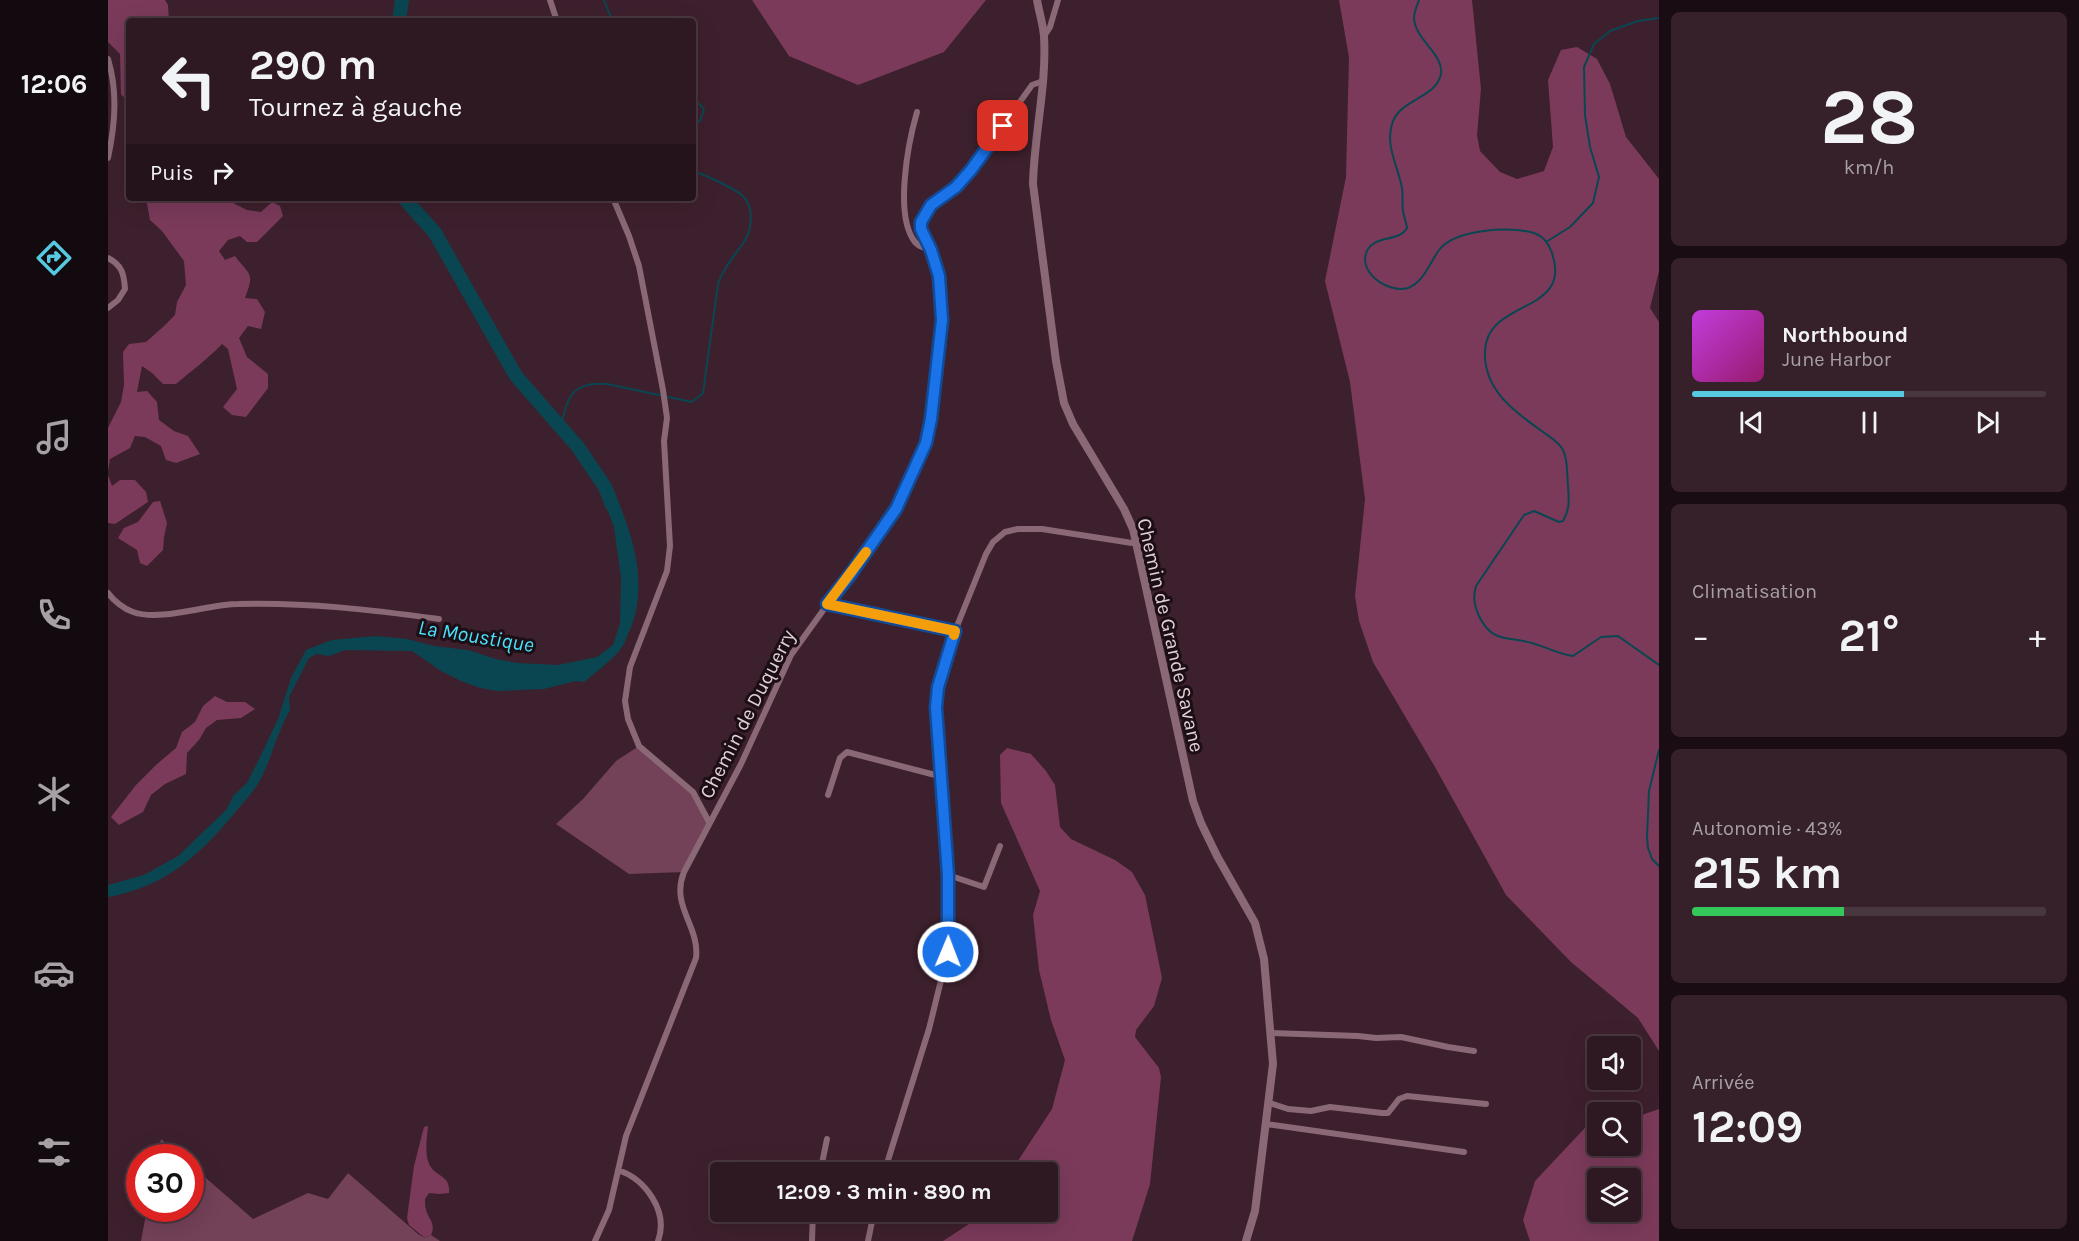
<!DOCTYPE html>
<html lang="fr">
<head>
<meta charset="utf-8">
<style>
  body { margin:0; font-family:Karla,sans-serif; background:#36212a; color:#f1f3f6; height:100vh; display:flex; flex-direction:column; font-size:22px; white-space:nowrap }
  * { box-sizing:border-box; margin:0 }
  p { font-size:20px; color:#a7a0a5 }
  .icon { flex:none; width:33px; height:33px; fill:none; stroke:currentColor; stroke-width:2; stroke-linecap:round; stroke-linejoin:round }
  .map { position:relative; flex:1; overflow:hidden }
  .sheet { display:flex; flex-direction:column; gap:12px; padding:12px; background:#190d13; width:420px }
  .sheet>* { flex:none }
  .top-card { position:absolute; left:18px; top:18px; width:570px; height:183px; border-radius:6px; box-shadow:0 6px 24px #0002,0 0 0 2px #493740; background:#2e1822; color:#f1f3f6; overflow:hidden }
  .tools { position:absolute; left:1479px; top:1036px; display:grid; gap:12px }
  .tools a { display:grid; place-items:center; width:54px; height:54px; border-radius:6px; background:#2e1822; box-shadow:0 6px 24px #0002,0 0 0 2px #493740; font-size:30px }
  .speed { position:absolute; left:18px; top:1144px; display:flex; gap:12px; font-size:30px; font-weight:700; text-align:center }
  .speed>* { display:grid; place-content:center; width:78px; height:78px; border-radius:50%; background:#2e1822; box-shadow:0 6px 24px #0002,0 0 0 2px #493740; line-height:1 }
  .speed .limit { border:9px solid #d22; background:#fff; color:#111 }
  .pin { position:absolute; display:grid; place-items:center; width:51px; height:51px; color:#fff; margin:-26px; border-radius:12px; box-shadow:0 3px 9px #0006 }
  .me { position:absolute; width:66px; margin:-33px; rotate:1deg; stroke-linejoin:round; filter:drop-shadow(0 0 4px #0008) }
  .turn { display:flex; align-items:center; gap:21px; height:126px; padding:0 24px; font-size:27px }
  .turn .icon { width:78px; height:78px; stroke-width:2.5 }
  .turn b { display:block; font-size:42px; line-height:51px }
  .then { display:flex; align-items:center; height:57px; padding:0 24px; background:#0003; gap:12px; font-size:22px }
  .big { font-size:45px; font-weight:700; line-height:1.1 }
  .sheet .widget { flex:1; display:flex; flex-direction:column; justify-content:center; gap:9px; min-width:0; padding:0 21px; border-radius:9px; background:#36212a }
  .sheet .dial { align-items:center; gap:0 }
  .dial b { font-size:78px; line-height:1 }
  .song { display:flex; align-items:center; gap:18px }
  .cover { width:72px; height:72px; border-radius:9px; background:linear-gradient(135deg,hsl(290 70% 55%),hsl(320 70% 35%)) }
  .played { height:6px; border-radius:3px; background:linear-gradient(90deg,#56c9e0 60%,#493740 60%) }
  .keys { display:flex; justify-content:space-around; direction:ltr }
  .heat { display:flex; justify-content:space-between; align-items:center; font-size:33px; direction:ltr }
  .charge { height:9px; border-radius:4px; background:linear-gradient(90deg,#34c759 43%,#493740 0) }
  .trip { position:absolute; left:602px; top:1162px; width:348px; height:60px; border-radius:6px; background:#2e1822; box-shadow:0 6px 24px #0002,0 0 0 2px #493740; font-weight:700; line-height:60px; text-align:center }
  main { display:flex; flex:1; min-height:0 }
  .dock { display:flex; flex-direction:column; width:108px; justify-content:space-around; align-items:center; background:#120a0e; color:#a7a0a5 }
  .dock .icon { width:42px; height:42px }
  .dock .active { color:#56c9e0 }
  .dock b { font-size:27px; color:#f1f3f6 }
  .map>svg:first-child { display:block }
  .green { fill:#734158 }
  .forest { fill:#7b3a5a; fill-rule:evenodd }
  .water { fill:#0a4651 }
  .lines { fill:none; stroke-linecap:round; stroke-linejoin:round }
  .stream { stroke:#0a4651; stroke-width:2 }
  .river { stroke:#0a4651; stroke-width:14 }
  .minor { stroke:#8a6876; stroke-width:6 }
  .tertiary { stroke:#8a6876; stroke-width:8 }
  .route-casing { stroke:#114b97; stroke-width:15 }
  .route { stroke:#1a73e8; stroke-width:10 }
  .slow { stroke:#f59e0b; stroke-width:10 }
  .labels { text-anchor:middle; stroke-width:6; stroke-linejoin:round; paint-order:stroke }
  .street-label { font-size:20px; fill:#e3cfd7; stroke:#1b0e14 }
  .water-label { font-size:21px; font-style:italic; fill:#4be1fd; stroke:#1b0e14 }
</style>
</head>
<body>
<main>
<nav class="dock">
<b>12:06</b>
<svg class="icon active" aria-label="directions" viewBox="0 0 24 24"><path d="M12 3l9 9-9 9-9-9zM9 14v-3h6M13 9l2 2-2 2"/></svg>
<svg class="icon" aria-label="music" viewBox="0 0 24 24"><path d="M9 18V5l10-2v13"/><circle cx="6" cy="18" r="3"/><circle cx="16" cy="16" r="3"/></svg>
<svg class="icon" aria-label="phone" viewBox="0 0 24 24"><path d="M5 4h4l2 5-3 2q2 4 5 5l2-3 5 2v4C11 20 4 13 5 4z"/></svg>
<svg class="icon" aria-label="climate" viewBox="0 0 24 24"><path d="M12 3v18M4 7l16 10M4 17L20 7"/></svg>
<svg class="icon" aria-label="car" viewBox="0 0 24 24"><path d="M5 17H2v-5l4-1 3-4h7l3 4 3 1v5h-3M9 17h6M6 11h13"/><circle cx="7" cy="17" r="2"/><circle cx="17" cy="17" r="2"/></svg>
<svg class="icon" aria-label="filters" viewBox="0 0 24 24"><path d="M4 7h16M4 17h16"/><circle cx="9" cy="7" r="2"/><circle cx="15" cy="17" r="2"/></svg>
</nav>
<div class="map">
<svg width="1551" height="1241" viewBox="0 0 1551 1241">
  <rect width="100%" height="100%" fill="#3d202d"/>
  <path class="green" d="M531,746L585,792L601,822L576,872L521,874L448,824L475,799L508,761Z
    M53,1139L75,1158H49Z
    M83,1165L145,1219L200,1193L220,1199L240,1173L310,1234L317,1238L323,1235L332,1241H33L39,1209H82Z"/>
  <path class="forest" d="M0,0H57L60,5L61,21H21V103L13,94L12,54L0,42Z
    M644,0H878L836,52L750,85L681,56Z
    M1231,0H1364L1373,89L1369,135L1372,151L1392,172L1409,179L1436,171L1445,147L1440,80L1453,50L1469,47L1489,59L1502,84L1518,137L1551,179V271L1542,308L1551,322V1051L1530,1018L1463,962L1398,895L1327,767L1265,662L1251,621L1247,596L1257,499L1242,382L1217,281L1238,177L1241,57Z
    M38,198H120L119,200L139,210L153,212L164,202L172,206L175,216L149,242H139L132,236L120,240L111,251L117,260L127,256C142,276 147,272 137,298L149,299L157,312L153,329L140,326L131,338L139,357L160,374V388L138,417L124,415L115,407L129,389L120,349L114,344C100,359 84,370 68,384H55L44,373L34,366L29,392L39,391L49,402L51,420L66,431L80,436L92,454L68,463L58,460L53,446L37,437L27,436L22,448L2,459L0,471V428L13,402L16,385L15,352L21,344L38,342L55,327L67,315L69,302L78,285L76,261L54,231L42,220Z
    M0,475L4,486L12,480H27L38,492L40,502L7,524L0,523Z
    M52,501L59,523L56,537L55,550L39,566L32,563L29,550L10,538L16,528L30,522L45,502Z
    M107,696L119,702H137L147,709L133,718L109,720L98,728L91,740L79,753L78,774L57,784L43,795L35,812L11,825L3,817L28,785L49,764L68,748L74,732L87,722L95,706Z
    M899,748L923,754L938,771L947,785L952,827L963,839L1007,860L1024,872L1037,895L1054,978L1046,1006L1028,1030L1027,1037L1051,1068L1053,1077L1042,1184L1024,1241H835L870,1218L875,1212H939V1173H902L944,1109L957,1060L943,1020L931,970L925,915L932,891L893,803L892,755Z
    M1551,1109V1241H1422L1415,1220L1427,1181L1489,1115L1490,1146H1522L1523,1115L1531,1116ZM1490,1179H1522V1212H1490Z
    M320,1126C319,1138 316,1155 322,1166C329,1177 343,1176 341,1193L331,1194L321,1193L317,1199C317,1202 317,1206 318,1210C321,1220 328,1223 323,1235L317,1238L301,1225L299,1218L306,1166L316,1127Z"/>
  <path class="water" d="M504,486C523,532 542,581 522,630C519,635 518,642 514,647C508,657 486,674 476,682L468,681L436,689L390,691L372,688L353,681L333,671L304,651L237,650L221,656L209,654L201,658L181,697L182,710C168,734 163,763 148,787C141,797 132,806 125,815C90,857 56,887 0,897V885L36,875L70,856L118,810L126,795L139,783L151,759L170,719L183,678L198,650L224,640L268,636L299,639L326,646L360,650L388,659L410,663L450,665L489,657L505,645L512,623L513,578L506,527L492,490Z"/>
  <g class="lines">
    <path class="stream" d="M496,0L504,21
      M1311,0C1309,5 1306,12 1306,18C1307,40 1336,54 1333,74C1328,98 1295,98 1285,121C1276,144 1290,166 1294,188C1295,195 1294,203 1295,211C1296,217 1298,222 1299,228C1291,242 1269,235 1260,249C1247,271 1280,294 1300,288C1316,282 1322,262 1331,250C1347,229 1403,226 1426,233C1435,236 1441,244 1444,253C1465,315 1379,298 1377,351C1375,390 1407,412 1435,432C1442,437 1451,442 1455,450C1460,459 1459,476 1460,486C1461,500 1462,509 1455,521L1451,522L1426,511L1416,515L1368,586C1365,597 1366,603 1370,614C1383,643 1398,636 1424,643C1438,647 1450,654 1465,656L1493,637L1510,636L1551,665
      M585,98L596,109L592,121L585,124
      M1438,242L1462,227L1485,203L1491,177L1482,147L1477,115L1476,67L1486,44L1502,31L1530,21L1551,18
      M453,427C459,397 464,381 499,384L584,402L595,393L610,284C615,267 628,255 637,240C644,229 646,207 635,196C626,188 597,175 585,171
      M1551,750L1541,791L1539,837L1540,848L1544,859L1551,866"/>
    <path class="river" d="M291,21L294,0
      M296,198L327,233L408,376L470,447L497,487L504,505"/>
    <path class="minor" d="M442,0L449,21
      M936,36L942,27L950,0
      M0,59C10,92 7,125 0,158
      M809,112C800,143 786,216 807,242C811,247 818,248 823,250
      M505,198L521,236L531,266L555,390L559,418L556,441L562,546L559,571L522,667L517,701L520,719L531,746L585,792L601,822
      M0,258C14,265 16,274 17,289L10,300L0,308
      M0,593C6,601 16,609 25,612C53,622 100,604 130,604C198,602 265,610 331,619
      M719,604L847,631
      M720,795L732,758L739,752L831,776
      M840,875L876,887L892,846
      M1163,1033L1250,1036L1268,1038L1293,1037L1340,1047L1366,1051
      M1162,1103L1180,1109L1203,1111L1222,1107L1274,1113H1280L1291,1099L1299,1096L1378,1104
      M1158,1124L1356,1152
      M510,1170C537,1179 561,1211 550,1241
      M712,1173L719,1139
      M776,1173L821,1029L840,952V875L832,780L828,696L847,631L878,554L885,542L897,532L910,529H934L1024,543L1029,542
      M487,1241L501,1210L518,1136L588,958C592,926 562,906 576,872L633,764L683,655L778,523L788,509L802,478L818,443L823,419L834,319L831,276L823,250L813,229V222L823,205L848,187L863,170L924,85L935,81
      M704,1241L705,1212
      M760,1241L766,1212"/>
    <path class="tertiary" d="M929,0C931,12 935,24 936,36C939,85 926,135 925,184L948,361L956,403L965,424L1016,509L1025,529L1085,801L1093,823L1109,856L1147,923L1156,959L1165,1064L1147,1211L1138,1241"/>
  </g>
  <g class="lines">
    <defs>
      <path id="route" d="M840,952V875L828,707L830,687L847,631L719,604L742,575L788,509L818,443L823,419L834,320L831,276L823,250L813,229V222L823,205L848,187L863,170L895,126"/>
    </defs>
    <use href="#route" class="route-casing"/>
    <use href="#route" class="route"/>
    <path class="slow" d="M758,552L719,604L847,631L846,635"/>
  </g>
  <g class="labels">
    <g class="street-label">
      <text transform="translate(1063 635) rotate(77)" y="7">Chemin de Grande Savane</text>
      <text transform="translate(639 714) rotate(-63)" y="7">Chemin de Duquerry</text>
    </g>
    <g class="water-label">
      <text transform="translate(368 636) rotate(9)" y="7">La Moustique</text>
    </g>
  </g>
</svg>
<div class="tools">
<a><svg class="icon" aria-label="sound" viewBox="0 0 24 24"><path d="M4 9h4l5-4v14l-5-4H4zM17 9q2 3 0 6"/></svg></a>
<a><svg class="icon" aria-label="search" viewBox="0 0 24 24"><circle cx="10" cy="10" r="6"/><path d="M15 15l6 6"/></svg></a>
<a><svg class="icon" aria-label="layers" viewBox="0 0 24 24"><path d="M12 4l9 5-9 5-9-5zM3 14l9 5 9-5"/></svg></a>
</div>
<div class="speed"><div class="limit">30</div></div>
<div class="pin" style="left:895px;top:126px;background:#d93025"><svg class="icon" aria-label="arrive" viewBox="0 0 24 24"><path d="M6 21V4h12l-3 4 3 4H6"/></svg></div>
<svg class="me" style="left:840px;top:952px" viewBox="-20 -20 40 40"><circle r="17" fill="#1a73e8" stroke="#fff" stroke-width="3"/><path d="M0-11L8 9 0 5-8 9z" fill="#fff"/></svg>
<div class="trip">12:09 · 3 min · 890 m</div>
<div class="top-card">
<div class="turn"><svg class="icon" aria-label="left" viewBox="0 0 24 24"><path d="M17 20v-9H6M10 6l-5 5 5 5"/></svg><div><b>290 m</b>Tournez à gauche</div></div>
<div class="then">Puis<svg class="icon" aria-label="right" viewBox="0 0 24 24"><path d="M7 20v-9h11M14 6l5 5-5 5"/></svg></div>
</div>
</div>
<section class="sheet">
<div class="widget dial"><b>28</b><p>km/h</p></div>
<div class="widget">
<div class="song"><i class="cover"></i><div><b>Northbound</b><p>June Harbor</p></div></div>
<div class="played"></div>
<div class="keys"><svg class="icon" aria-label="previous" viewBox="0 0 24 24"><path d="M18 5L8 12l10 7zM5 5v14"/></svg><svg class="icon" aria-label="pause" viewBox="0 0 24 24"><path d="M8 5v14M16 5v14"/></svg><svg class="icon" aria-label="next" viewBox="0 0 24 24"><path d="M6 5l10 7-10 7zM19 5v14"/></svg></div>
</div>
<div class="widget"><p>Climatisation</p>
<div class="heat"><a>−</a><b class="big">21°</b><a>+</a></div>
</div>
<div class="widget"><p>Autonomie · 43%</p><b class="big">215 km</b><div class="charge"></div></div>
<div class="widget"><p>Arrivée</p><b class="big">12:09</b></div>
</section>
</main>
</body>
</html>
